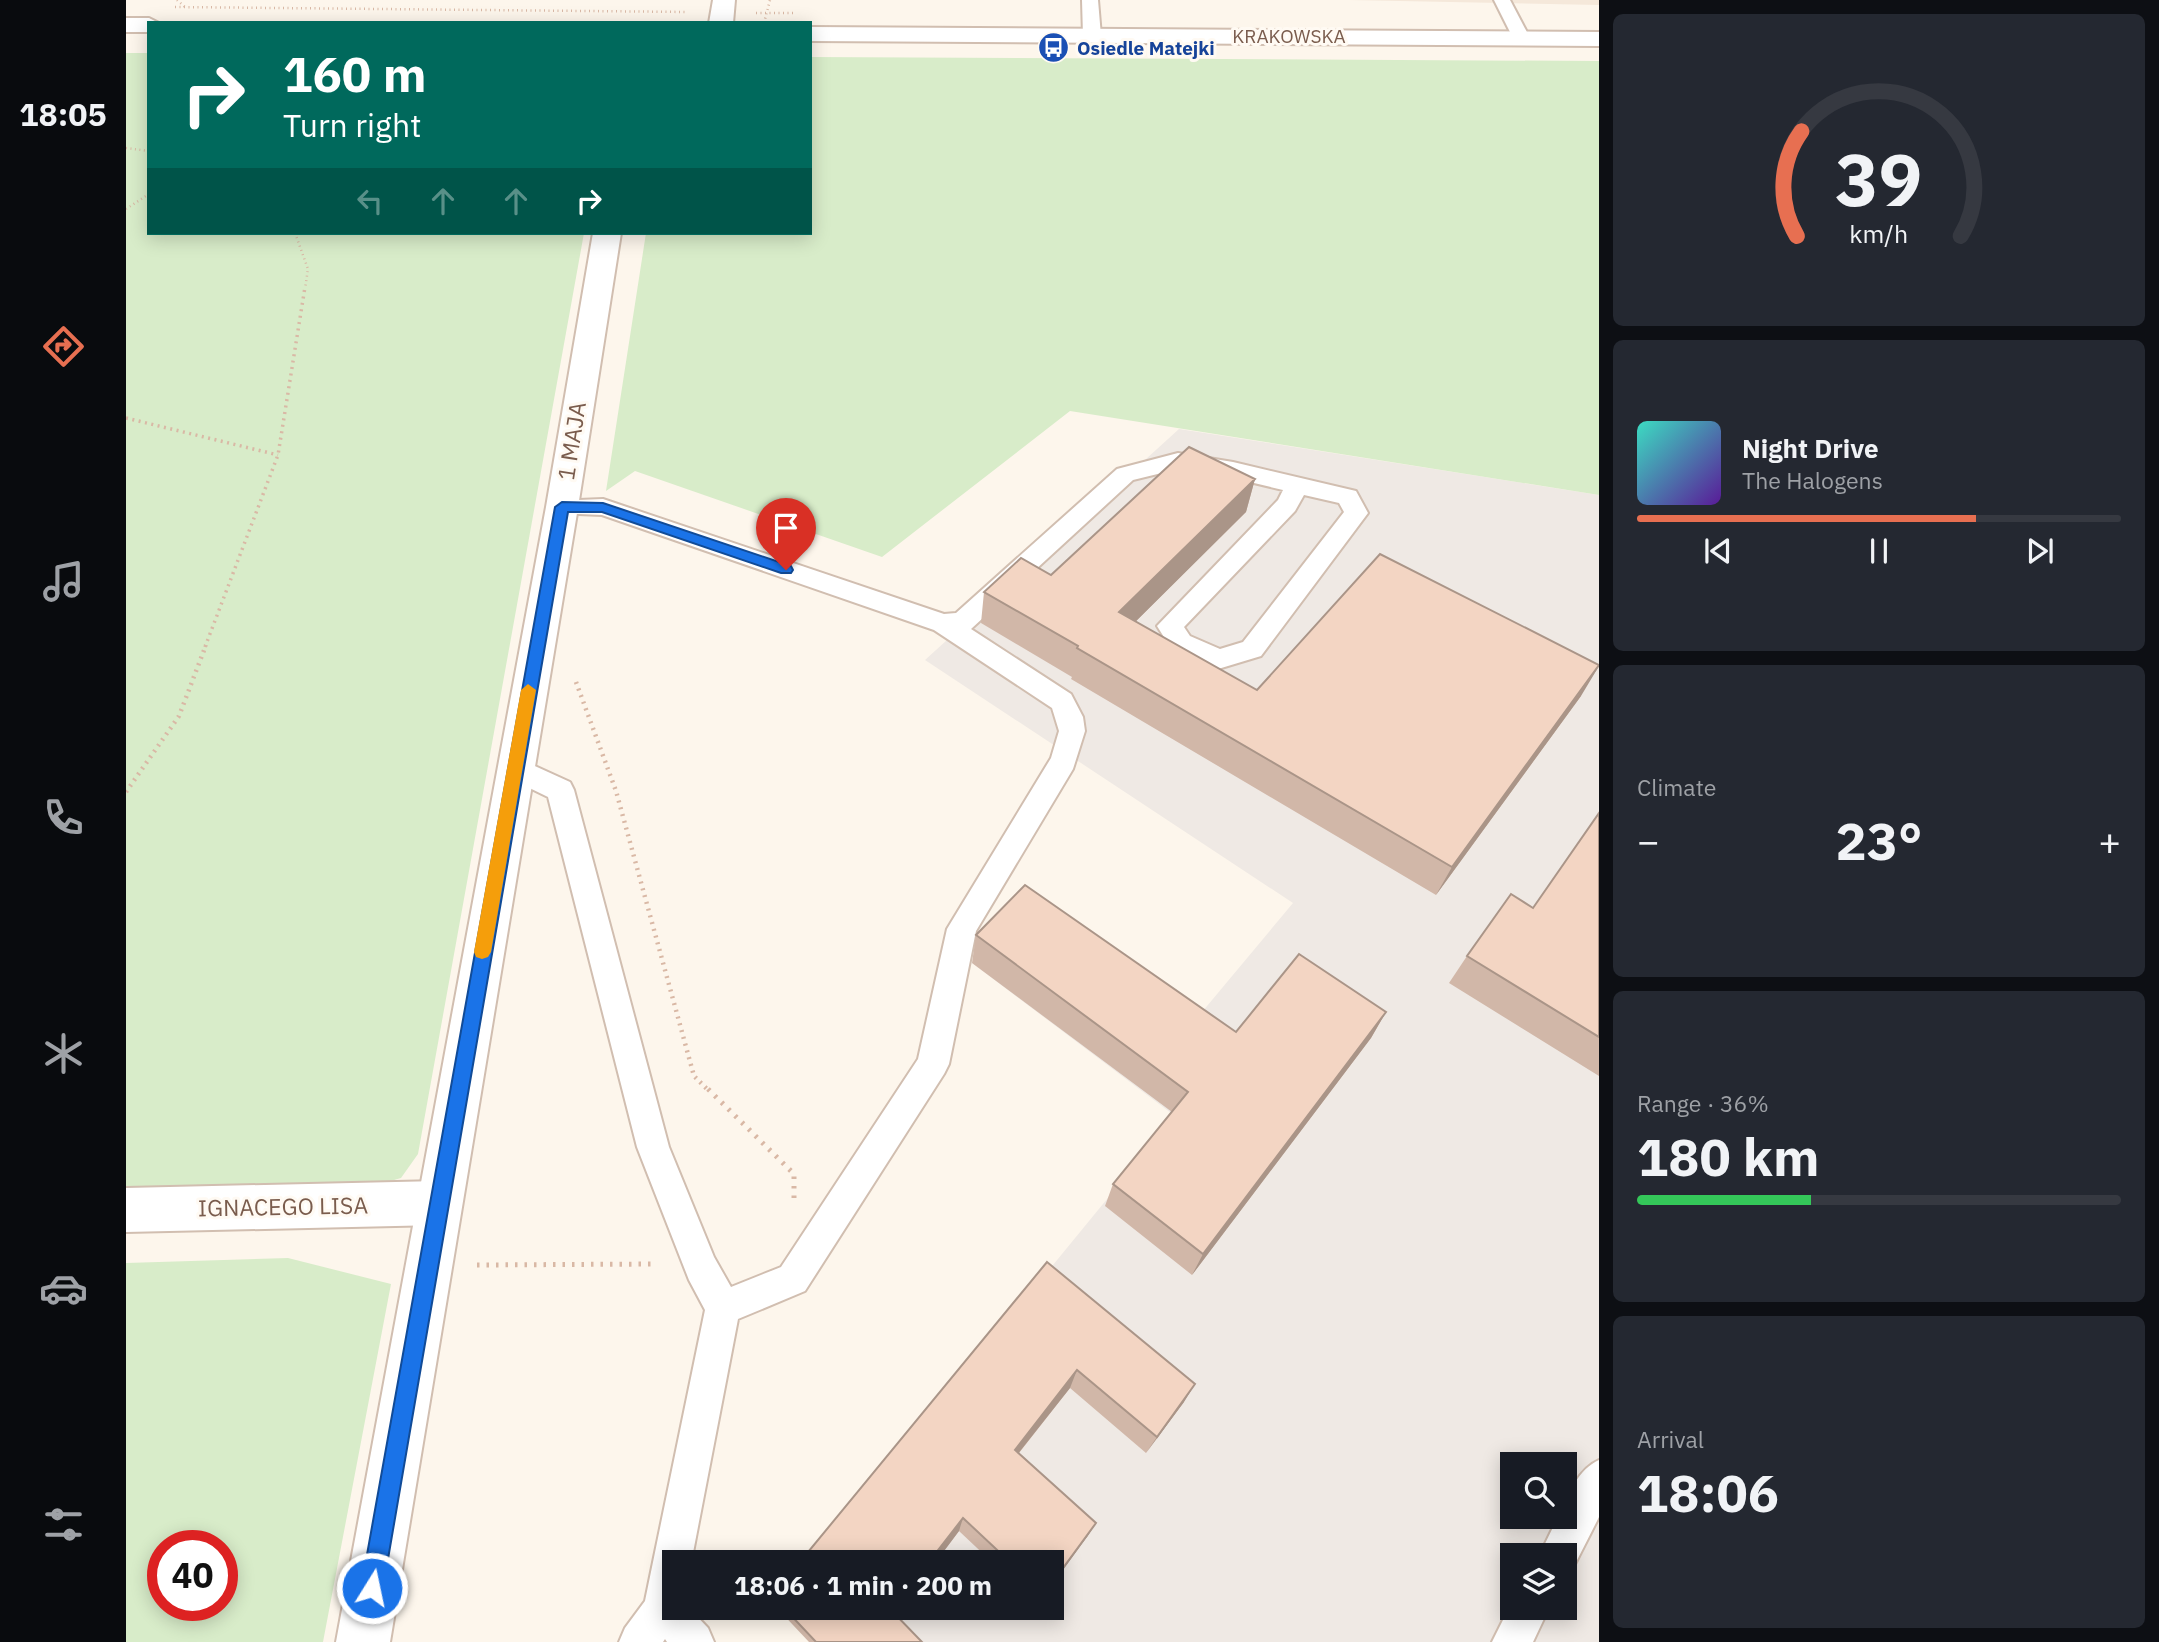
<!DOCTYPE html>
<html lang="en">
<head>
<meta charset="utf-8">
<style>
  body { margin:0; font-family:"IBM Plex Sans",sans-serif; background:#242831; color:#f1f3f6; height:100vh; display:flex; flex-direction:column; font-size:26px; white-space:nowrap }
  * { box-sizing:border-box; margin:0 }
  p { font-size:23px; color:#9ea1a6 }
  .icon { flex:none; width:38px; height:38px; fill:none; stroke:currentColor; stroke-width:2; stroke-linecap:round; stroke-linejoin:round }
  .map { position:relative; flex:1; overflow:hidden }
  .panel { display:flex; flex-direction:column; gap:14px; padding:14px; background:#0d0f14; width:560px }
  .panel>* { flex:none }
  .hud { position:absolute; left:21px; top:21px; width:665px; height:214px; border-radius:0px; box-shadow:0 4px 18px #0003; background:#00695c; color:#fff; overflow:hidden }
  .fabs { position:absolute; left:1374px; top:1452px; display:grid; gap:14px }
  .fabs a { display:grid; place-items:center; width:77px; height:77px; border-radius:0px; background:#171b24; box-shadow:0 4px 18px #0003; font-size:35px }
  .speed { position:absolute; left:21px; top:1530px; display:flex; gap:14px; font-size:35px; font-weight:700; text-align:center }
  .speed>* { display:grid; place-content:center; width:91px; height:91px; border-radius:50%; background:#171b24; box-shadow:0 4px 18px #0003; line-height:1 }
  .speed .limit { border:10px solid #d22; background:#fff; color:#111 }
  .pin { position:absolute; display:grid; place-items:center; width:60px; height:60px; color:#fff; margin:-72px -30px; border-radius:50% 50% 50% 0; rotate:-45deg; box-shadow:0 0 7px #0007 }
  .pin .icon { rotate:45deg }
  .me { position:absolute; width:77px; margin:-38px; rotate:10deg; stroke-linejoin:round; filter:drop-shadow(0 0 5px #0008) }
  .turn { display:flex; align-items:center; gap:24px; height:147px; padding:0 21px; font-size:32px }
  .turn .icon { width:91px; height:91px; stroke-width:2.5 }
  .turn b { display:block; font-size:49px; line-height:60px }
  .lanes { display:flex; align-items:center; height:66px; padding:0 21px; background:#0003; justify-content:center; gap:35px; direction:ltr }
  .lanes .off { opacity:.35 }
  .big { font-size:52px; font-weight:700; line-height:1.1 }
  .panel .widget { flex:1; display:flex; flex-direction:column; justify-content:center; gap:10px; min-width:0; padding:0 24px; border-radius:10px; background:#242831 }
  .panel .dial { align-items:center; gap:0 }
  .dial svg { height:182px; overflow:visible; fill:none; stroke:#363941; stroke-width:7; stroke-linecap:round; text-anchor:middle }
  .dial text { fill:#f1f3f6; stroke:none }
  .song { display:flex; align-items:center; gap:21px }
  .cover { width:84px; height:84px; border-radius:10px; background:linear-gradient(135deg,hsl(170 70% 55%),hsl(270 70% 35%)) }
  .played { height:7px; border-radius:4px; background:linear-gradient(90deg,#e76f51 70%,#363941 70%) }
  .keys { display:flex; justify-content:space-around; direction:ltr }
  .heat { display:flex; justify-content:space-between; align-items:center; font-size:38px; direction:ltr }
  .charge { height:10px; border-radius:5px; background:linear-gradient(90deg,#34c759 36%,#363941 0) }
  .trip { position:absolute; left:536px; top:1550px; width:402px; height:70px; border-radius:0px; background:#171b24; box-shadow:0 4px 18px #0003; font-weight:700; line-height:70px; text-align:center }
  main { display:flex; flex:1; min-height:0 }
  .tabs { display:flex; flex-direction:column; width:126px; justify-content:space-around; align-items:center; background:#090b0e; color:#9ea1a6 }
  .tabs .icon { width:49px; height:49px }
  .tabs .current { color:#e76f51 }
  .tabs b { font-size:32px; color:#f1f3f6 }
  .map>svg:first-child { display:block }
  .residential { fill:#f5e8da }
  .industrial { fill:#efe9e4; fill-rule:evenodd }
  .green { fill:#d8ecc9; fill-rule:evenodd }
  .lines { fill:none; stroke-linecap:round; stroke-linejoin:round }
  .service-casing { stroke:#d1beb0; stroke-width:4 }
  .minor-casing { stroke:#d1beb0; stroke-width:4 }
  .tertiary-casing { stroke:#d1beb0; stroke-width:4 }
  .path-far3 { stroke:#d9b8a5; stroke-width:2.5; stroke-dasharray:1 3.5; stroke-linecap:butt }
  .path-far2 { stroke:#d9b8a5; stroke-width:3.5; stroke-dasharray:2 4.5; stroke-linecap:butt }
  .path-far1 { stroke:#d9b8a5; stroke-width:4.5; stroke-dasharray:2 5; stroke-linecap:butt }
  .path { stroke:#d9b8a5; stroke-width:5; stroke-dasharray:2.5 7; stroke-linecap:butt }
  .service { fill:#fff; fill-rule:evenodd }
  .minor { fill:#fff; fill-rule:evenodd }
  .tertiary { fill:#fff; fill-rule:evenodd }
  .wall { fill:#d1b7a8 }
  .shaded-wall { fill:#aa9588 }
  .building { fill:#f3d5c3; stroke:#aa9588; stroke-width:2 }
  .route { fill:#1a73e8; stroke:#114b97; stroke-width:2 }
  .slow { fill:#f59e0b }
  .labels { text-anchor:middle; stroke-width:6; stroke-linejoin:round; paint-order:stroke }
  .far-street-label { font-size:19px; fill:#7a5c4d; stroke:#fffaf3 }
  .far-transit-label { font-size:19px; font-weight:bold; fill:#164399; stroke:#fffaf3; text-anchor:start }
  .street-label { font-size:23px; fill:#7a5c4d; stroke:#fffaf3 }
</style>
</head>
<body>
<main>
<nav class="tabs">
<b>18:05</b>
<svg class="icon current" aria-label="directions" viewBox="0 0 24 24"><path d="M12 3l9 9-9 9-9-9zM9 14v-3h6M13 9l2 2-2 2"/></svg>
<svg class="icon" aria-label="music" viewBox="0 0 24 24"><path d="M9 18V5l10-2v13"/><circle cx="6" cy="18" r="3"/><circle cx="16" cy="16" r="3"/></svg>
<svg class="icon" aria-label="phone" viewBox="0 0 24 24"><path d="M5 4h4l2 5-3 2q2 4 5 5l2-3 5 2v4C11 20 4 13 5 4z"/></svg>
<svg class="icon" aria-label="climate" viewBox="0 0 24 24"><path d="M12 3v18M4 7l16 10M4 17L20 7"/></svg>
<svg class="icon" aria-label="car" viewBox="0 0 24 24"><path d="M5 17H2v-5l4-1 3-4h7l3 4 3 1v5h-3M9 17h6M6 11h13"/><circle cx="7" cy="17" r="2"/><circle cx="17" cy="17" r="2"/></svg>
<svg class="icon" aria-label="filters" viewBox="0 0 24 24"><path d="M4 7h16M4 17h16"/><circle cx="9" cy="7" r="2"/><circle cx="15" cy="17" r="2"/></svg>
</nav>
<div class="map">
<svg width="1473" height="1642" viewBox="0 0 1473 1642">
  <rect width="100%" height="100%" fill="#fdf6ec"/>
  <path class="residential" d="M1223,0H1473V5Z"/>
  <path class="industrial" d="M1053,429L1473,495V1642H690L656,1608H926V1563H683L1049,1116L846,963L895,913L1061,1030L1167,903L799,660ZM1386,1465H1438V1517H1386ZM1386,1556H1438V1608H1386Z"/>
  <path class="green" d="M0,53H23V233H458L292,1154L275,1178L244,1187L0,1193Z
    M684,57L1473,61V495L944,411L756,557L509,471L480,491L520,233H684Z
    M162,1258L265,1284L197,1642H0V1263ZM96,1545V1605H37V1545Z"/>
  <g class="lines">
    <defs>
      <path id="service" d="M956,0H972L975,36L972,40H960L957,36Z
        M1368,0H1384L1404,38L1401,42H1389Z
        M1052,453L1107,462L1230,491L1242,513L1135,656L1092,669L1046,650L1031,626L1152,500L1157,490L1107,478L1052,469L1007,480L845,629L945,694L957,717L959,731L947,769L850,931L823,1064L818,1074L679,1291L612,1319L565,1563H548V1608H563L582,1628L588,1642H541L539,1639L537,1642H493L499,1628L519,1601L579,1310L563,1280L511,1147L422,797L379,776L375,768L379,760L389,757L444,782L448,790L543,1147L588,1257L605,1287L655,1267L792,1059L821,929L925,758L933,731L926,708L808,630L476,515L428,513L424,507L428,501L477,499L818,614L830,613L991,469ZM1178,495L1213,503L1218,512L1117,642L1094,649L1064,636L1058,627L1169,511Z
        M1473,1460V1517L1446,1570L1438,1572V1556H1413L1432,1517H1438C1438,1496 1454,1468 1473,1460Z
        M1386,1602V1608H1423L1407,1642H1366Z"/>
      <path id="minor" d="M587,0H609L607,23H583Z
        M313,1181L329,1187L336,1203L329,1219L313,1225L0,1232V1188Z"/>
      <path id="tertiary" d="M0,18H23L33,23H23V32H0Z
        M684,27L1473,32V46L684,41Z
        M467,233H495L452,507L264,1642H210L420,507Z"/>
    </defs>
    <use href="#service" class="service-casing"/>
    <use href="#minor" class="minor-casing"/>
    <use href="#tertiary" class="tertiary-casing"/>
    <path class="path-far3" d="M51,0L59,7
      M49,7L562,12
      M630,13H667
      M638,23L644,0
      M0,148L23,151
      M0,209L23,194
      M169,233L182,269L179,289"/>
    <path class="path-far2" d="M0,418L152,455
      M79,647L152,455L179,287"/>
    <path class="path-far1" d="M450,682L490,791L568,1076L583,1091
      M0,792L53,716L80,645"/>
    <path class="path" d="M582,1089L668,1174V1201
      M351,1265L531,1264"/>
    <use href="#service" class="service"/>
    <use href="#minor" class="minor"/>
    <use href="#tertiary" class="tertiary"/>
  </g>
  <path class="wall" d="M1129,479L1120,512L1009,622L1131,690L1455,696L1310,895L945,679L946,677L855,623L858,592L925,575Z
    M1473,813V1076L1323,983L1341,956L1407,908Z
    M850,935L1110,1032L1260,1012L1245,1038L1066,1275L979,1206L987,1184L1046,1112L846,963Z
    M921,1262L1058,1402L1020,1453L944,1388L893,1453L970,1523L961,1537L926,1563H867L833,1531L809,1563H673Z
    M651,1608H773L769,1614L796,1642H683Z"/>
  <path class="shaded-wall" d="M1129,479L1120,512L987,644L993,612Z
    M1473,666L1455,696L1310,895L1326,867Z
    M1260,1012L1245,1038L1066,1275L1077,1254Z
    M951,1370L944,1388L883,1465L889,1450Z
    M1069,1384L1058,1402L1020,1453L1031,1437Z
    M837,1518L833,1531L809,1563H802Z
    M970,1523L961,1537L926,1585V1583Z
    M766,1608H773L764,1621L765,1610Z"/>
  <path class="building" d="M1063,447L1129,479L993,612L1131,690L1254,554L1473,665L1326,867L951,648L952,646L858,592L895,558L925,575Z
    M1473,813V1037L1341,956L1385,894L1407,908Z
    M899,885L1110,1032L1173,954L1260,1012L1077,1254L987,1184L1062,1092L850,935Z
    M921,1262L1069,1384L1031,1437L951,1370L889,1450L970,1523L926,1583V1563H885L837,1518L802,1563H673Z
    M658,1608H766L765,1610L796,1642H690Z"/>
  <path class="route" d="M436,502L477,503L665,566L667,570L665,573H655L476,512H442L257,1588L254,1596L246,1599L239,1596L235,1588L429,507Z"/>
  <path class="slow" d="M402,684L410,690L365,952L362,957L356,959L350,957L348,952L395,690Z"/>
  <defs>
    <symbol id="bus-disc" viewBox="-11 -11 22 22"><circle r="9.5" fill="#1a4fb4" stroke="#fffaf3"/><path d="M-5-6H5V4H4V6H2V4H-2V6H-4V4H-5ZM-3.5-4V0h7V-4ZM-3.5 1.2v1.5H-2V1.2ZM2 1.2v1.5H3.5V1.2Z" fill="#fff"/></symbol>
  </defs>
  <g fill-rule="evenodd">
    <use href="#bus-disc" x="910" y="30" width="35" height="35"/>
  </g>
  <g class="labels">
    <g class="far-street-label">
      <text x="1163" y="43">KRAKOWSKA</text>
    </g>
    <g class="far-transit-label">
      <text x="951" y="55">Osiedle Matejki</text>
    </g>
    <g class="street-label">
      <text transform="translate(446 441) rotate(-81)" y="8">1 MAJA</text>
      <text transform="translate(157 1207) rotate(-1)" y="8">IGNACEGO LISA</text>
    </g>
  </g>
</svg>
<div class="fabs">
<a><svg class="icon" aria-label="search" viewBox="0 0 24 24"><circle cx="10" cy="10" r="6"/><path d="M15 15l6 6"/></svg></a>
<a><svg class="icon" aria-label="layers" viewBox="0 0 24 24"><path d="M12 4l9 5-9 5-9-5zM3 14l9 5 9-5"/></svg></a>
</div>
<div class="speed"><div class="limit">40</div></div>
<div class="pin" style="left:660px;top:570px;background:#d93025"><svg class="icon" aria-label="arrive" viewBox="0 0 24 24"><path d="M6 21V4h12l-3 4 3 4H6"/></svg></div>
<svg class="me" style="left:246px;top:1588px" viewBox="-20 -20 40 40"><circle r="17" fill="#1a73e8" stroke="#fff" stroke-width="3"/><path d="M0-11L8 9 0 5-8 9z" fill="#fff"/></svg>
<div class="trip">18:06 · 1 min · 200 m</div>
<div class="hud">
<div class="turn"><svg class="icon" aria-label="right" viewBox="0 0 24 24"><path d="M7 20v-9h11M14 6l5 5-5 5"/></svg><div><b>160 m</b>Turn right</div></div>
<div class="lanes"><svg class="icon off" aria-label="left" viewBox="0 0 24 24"><path d="M17 20v-9H6M10 6l-5 5 5 5"/></svg><svg class="icon off" aria-label="ahead" viewBox="0 0 24 24"><path d="M12 20V5M6 11l6-6 6 6"/></svg><svg class="icon off" aria-label="ahead" viewBox="0 0 24 24"><path d="M12 20V5M6 11l6-6 6 6"/></svg><svg class="icon" aria-label="right" viewBox="0 0 24 24"><path d="M7 20v-9h11M14 6l5 5-5 5"/></svg></div>
</div>
</div>
<section class="panel">
<div class="widget dial"><svg viewBox="0 0 100 80">
<path d="M14 69A42 42 0 1 1 86 69"/>
<path d="M14 69A42 42 0 0 1 16 23" stroke="#e76f51"/>
<text x="50" y="56" font-size="32" font-weight="700">39</text>
<text x="50" y="72" font-size="11">km/h</text>
</svg></div>
<div class="widget">
<div class="song"><i class="cover"></i><div><b>Night Drive</b><p>The Halogens</p></div></div>
<div class="played"></div>
<div class="keys"><svg class="icon" aria-label="previous" viewBox="0 0 24 24"><path d="M18 5L8 12l10 7zM5 5v14"/></svg><svg class="icon" aria-label="pause" viewBox="0 0 24 24"><path d="M8 5v14M16 5v14"/></svg><svg class="icon" aria-label="next" viewBox="0 0 24 24"><path d="M6 5l10 7-10 7zM19 5v14"/></svg></div>
</div>
<div class="widget"><p>Climate</p>
<div class="heat"><a>−</a><b class="big">23°</b><a>+</a></div>
</div>
<div class="widget"><p>Range · 36%</p><b class="big">180 km</b><div class="charge"></div></div>
<div class="widget"><p>Arrival</p><b class="big">18:06</b></div>
</section>
</main>
</body>
</html>
